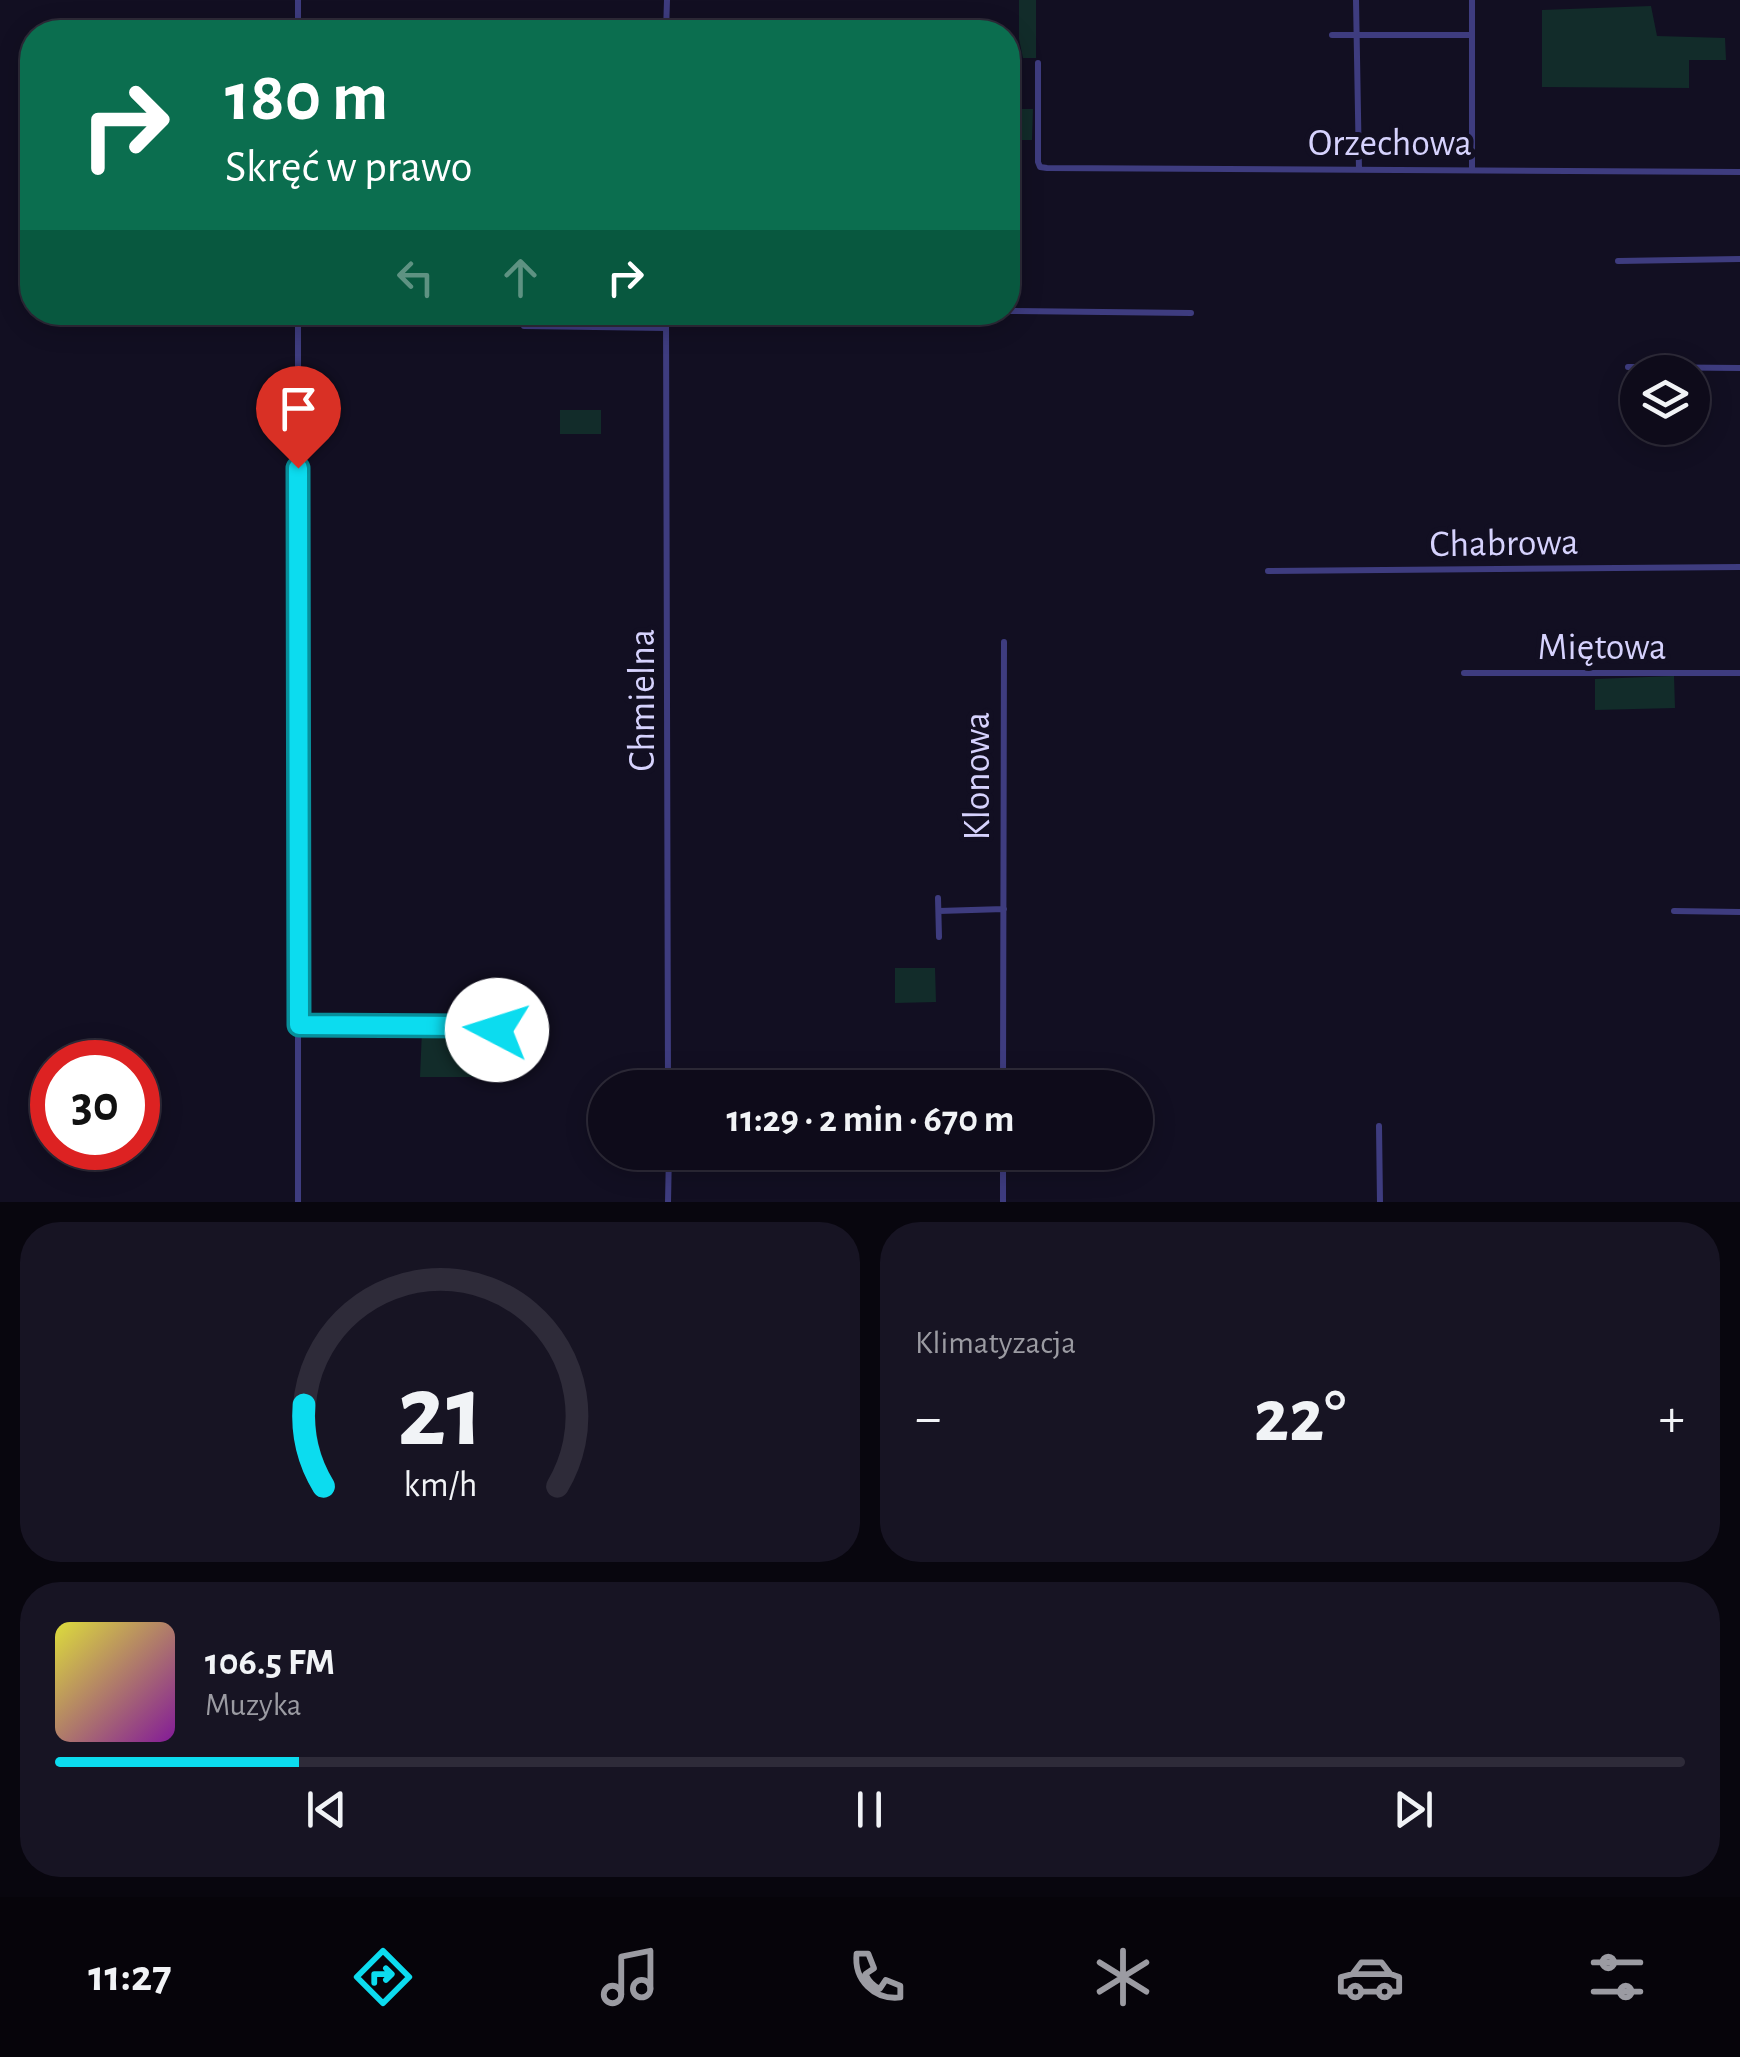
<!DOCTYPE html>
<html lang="pl">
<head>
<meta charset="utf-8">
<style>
  body { margin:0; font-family:"Alegreya Sans",sans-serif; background:#171423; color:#f1f3f6; height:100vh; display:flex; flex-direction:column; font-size:38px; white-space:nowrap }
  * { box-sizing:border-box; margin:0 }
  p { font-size:32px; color:#9b9ba2 }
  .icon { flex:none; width:55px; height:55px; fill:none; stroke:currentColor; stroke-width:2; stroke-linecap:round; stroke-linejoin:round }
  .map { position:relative; height:1202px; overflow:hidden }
  .drawer { display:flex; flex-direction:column; gap:20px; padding:20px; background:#08060e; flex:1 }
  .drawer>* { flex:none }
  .hud { position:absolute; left:20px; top:20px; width:1000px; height:305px; border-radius:40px; box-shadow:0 5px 25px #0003,0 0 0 2px #2e2b39; background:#0b6e4f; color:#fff; overflow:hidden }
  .tools { position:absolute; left:1620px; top:355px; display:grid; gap:20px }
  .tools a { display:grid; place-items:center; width:90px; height:90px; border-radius:50%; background:#0e0b1a; box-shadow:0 5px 25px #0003,0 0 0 2px #2e2b39; font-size:50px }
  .speed { position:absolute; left:30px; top:1040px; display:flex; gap:20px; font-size:50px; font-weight:700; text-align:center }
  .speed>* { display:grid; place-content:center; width:130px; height:130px; border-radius:50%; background:#0e0b1a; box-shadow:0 5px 25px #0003,0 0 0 2px #2e2b39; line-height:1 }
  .speed .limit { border:15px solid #d22; background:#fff; color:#111 }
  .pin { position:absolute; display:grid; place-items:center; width:85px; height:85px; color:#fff; margin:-102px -42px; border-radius:50% 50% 50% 0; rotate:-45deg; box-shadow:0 0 10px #0007 }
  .pin .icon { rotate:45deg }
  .me { position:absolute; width:110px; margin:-55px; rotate:275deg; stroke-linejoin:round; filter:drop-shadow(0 0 8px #0008) }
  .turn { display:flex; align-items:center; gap:35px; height:210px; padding:0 40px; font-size:45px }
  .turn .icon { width:130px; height:130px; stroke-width:2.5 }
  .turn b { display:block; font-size:70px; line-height:85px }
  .lanes { display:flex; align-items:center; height:95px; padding:0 40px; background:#0003; justify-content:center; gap:50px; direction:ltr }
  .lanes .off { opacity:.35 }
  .big { font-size:75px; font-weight:600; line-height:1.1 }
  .drawer .tile { flex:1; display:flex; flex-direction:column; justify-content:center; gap:15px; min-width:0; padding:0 35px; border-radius:40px; background:#171423 }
  .drawer .dial { align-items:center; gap:0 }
  .dial svg { height:260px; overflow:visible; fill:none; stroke:#2e2b39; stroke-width:7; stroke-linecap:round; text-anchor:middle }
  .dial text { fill:#f1f3f6; stroke:none }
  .song { display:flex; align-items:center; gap:30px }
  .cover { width:120px; height:120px; border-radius:15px; background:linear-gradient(135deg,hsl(60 70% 55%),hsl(290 70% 35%)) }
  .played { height:10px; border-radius:5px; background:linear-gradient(90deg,#0cdcef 15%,#2e2b39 15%) }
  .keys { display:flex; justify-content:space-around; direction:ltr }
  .heat { display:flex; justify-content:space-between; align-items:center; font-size:55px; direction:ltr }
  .drawer .tiles { flex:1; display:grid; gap:20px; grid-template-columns:1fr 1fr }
  .tile:last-child { grid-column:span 2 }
  .trip { position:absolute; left:588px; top:1070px; width:565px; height:100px; border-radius:50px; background:#0e0b1a; box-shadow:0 5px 25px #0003,0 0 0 2px #2e2b39; font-weight:600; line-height:100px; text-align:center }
  .menu { display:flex; height:160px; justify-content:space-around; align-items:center; background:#06040a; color:#9b9ba2 }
  .menu .icon { width:70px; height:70px }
  .menu .active { color:#0cdcef }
  .menu b { font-size:45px; color:#f1f3f6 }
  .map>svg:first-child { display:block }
  .green { fill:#122c2a }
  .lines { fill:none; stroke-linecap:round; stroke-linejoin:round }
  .minor { stroke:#3e3c7f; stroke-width:6 }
  .route-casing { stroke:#088f9b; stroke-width:25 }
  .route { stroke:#0cdcef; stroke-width:18 }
  .labels { text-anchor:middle; stroke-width:10; stroke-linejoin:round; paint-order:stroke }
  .street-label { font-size:38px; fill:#d6d2fd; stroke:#120f22 }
</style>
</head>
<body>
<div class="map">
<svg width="1740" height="1202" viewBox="0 0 1740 1202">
  <rect width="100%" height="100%" fill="#120f22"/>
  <path class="green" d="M1019,0H1036V58H1023L1019,39Z
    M1651,6L1657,36L1725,38L1726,60H1689V88L1542,87V10Z
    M1008,109H1033L1032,140H1008Z
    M560,410H601V434H560Z
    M1674,676L1675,708L1595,710V679Z
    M895,968H935L936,1002L895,1003Z
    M422,1030L520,1038L521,1077H420Z"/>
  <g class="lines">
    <path class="minor" d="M1356,0L1359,170
      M1472,0V170
      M298,32V0
      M666,32L667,0
      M1332,35H1472
      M1038,63V162L1040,167L1047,168L1740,172
      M1618,261L1740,259
      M1008,311L1191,313
      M298,312V1202
      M666,312L668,1088
      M524,326L666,328
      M1628,367L1740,368
      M1268,571L1740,567
      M1464,673H1740
      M938,898L939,937
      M939,911L1004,909
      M1674,911L1740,912
      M299,1025L467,1026L497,1030
      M1003,1088L1004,642
      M1379,1126L1380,1202
      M668,1202L669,1152
      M1003,1202V1152"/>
  </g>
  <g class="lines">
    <defs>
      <path id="route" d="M298,468L299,1025L467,1026L497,1030"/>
    </defs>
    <use href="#route" class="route-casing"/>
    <use href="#route" class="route"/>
  </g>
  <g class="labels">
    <g class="street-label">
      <text x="1390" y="155">Orzechowa</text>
      <text transform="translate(1504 542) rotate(-1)" y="13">Chabrowa</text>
      <text x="1602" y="659">Miętowa</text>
      <text transform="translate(641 700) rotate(-90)" y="13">Chmielna</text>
      <text transform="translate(976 776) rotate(-90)" y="13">Klonowa</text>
    </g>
  </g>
</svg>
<div class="tools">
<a><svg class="icon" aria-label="layers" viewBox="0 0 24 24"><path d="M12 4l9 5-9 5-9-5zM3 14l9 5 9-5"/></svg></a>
</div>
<div class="speed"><div class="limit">30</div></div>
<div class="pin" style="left:298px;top:468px;background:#d93025"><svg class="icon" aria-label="arrive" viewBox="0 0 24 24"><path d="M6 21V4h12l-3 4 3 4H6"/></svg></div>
<svg class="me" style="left:497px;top:1030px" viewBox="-20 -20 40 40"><circle r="19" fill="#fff"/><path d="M0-13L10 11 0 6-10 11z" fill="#0cdcef"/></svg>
<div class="trip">11:29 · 2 min · 670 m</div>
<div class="hud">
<div class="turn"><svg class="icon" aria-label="right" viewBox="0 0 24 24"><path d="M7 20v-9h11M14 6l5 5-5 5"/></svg><div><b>180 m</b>Skręć w prawo</div></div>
<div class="lanes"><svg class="icon off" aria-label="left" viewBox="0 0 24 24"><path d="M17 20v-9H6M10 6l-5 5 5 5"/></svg><svg class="icon off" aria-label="ahead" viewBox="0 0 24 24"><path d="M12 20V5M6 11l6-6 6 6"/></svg><svg class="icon" aria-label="right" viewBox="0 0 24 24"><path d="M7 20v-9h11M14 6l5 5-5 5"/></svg></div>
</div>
</div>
<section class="drawer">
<div class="tiles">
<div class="tile dial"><svg viewBox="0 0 100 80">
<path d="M14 69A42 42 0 1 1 86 69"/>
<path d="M14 69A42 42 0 0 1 8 44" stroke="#0cdcef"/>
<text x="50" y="56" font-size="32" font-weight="700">21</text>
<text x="50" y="72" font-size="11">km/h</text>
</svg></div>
<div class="tile"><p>Klimatyzacja</p>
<div class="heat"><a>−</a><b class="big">22°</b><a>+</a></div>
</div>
<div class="tile">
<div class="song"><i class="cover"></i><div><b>106.5 FM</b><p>Muzyka</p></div></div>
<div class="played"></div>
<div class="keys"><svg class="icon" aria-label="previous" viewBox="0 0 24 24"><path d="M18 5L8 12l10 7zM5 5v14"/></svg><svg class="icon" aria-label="pause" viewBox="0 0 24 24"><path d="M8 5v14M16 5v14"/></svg><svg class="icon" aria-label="next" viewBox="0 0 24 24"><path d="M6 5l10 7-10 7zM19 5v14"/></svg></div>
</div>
</div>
</section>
<nav class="menu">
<b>11:27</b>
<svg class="icon active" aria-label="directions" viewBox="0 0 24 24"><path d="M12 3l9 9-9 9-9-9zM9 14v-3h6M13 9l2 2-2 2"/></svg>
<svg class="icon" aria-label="music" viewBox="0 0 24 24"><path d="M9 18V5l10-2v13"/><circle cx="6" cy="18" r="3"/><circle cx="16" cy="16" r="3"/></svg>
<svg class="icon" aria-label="phone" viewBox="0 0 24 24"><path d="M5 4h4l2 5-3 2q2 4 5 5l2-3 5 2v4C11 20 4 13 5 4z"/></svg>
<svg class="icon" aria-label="climate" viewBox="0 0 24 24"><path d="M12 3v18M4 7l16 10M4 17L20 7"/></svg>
<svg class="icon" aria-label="car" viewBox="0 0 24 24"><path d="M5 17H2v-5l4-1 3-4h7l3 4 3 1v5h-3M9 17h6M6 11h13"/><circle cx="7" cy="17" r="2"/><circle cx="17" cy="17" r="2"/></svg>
<svg class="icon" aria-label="filters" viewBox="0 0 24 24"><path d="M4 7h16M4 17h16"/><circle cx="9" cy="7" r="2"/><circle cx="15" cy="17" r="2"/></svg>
</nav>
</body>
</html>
